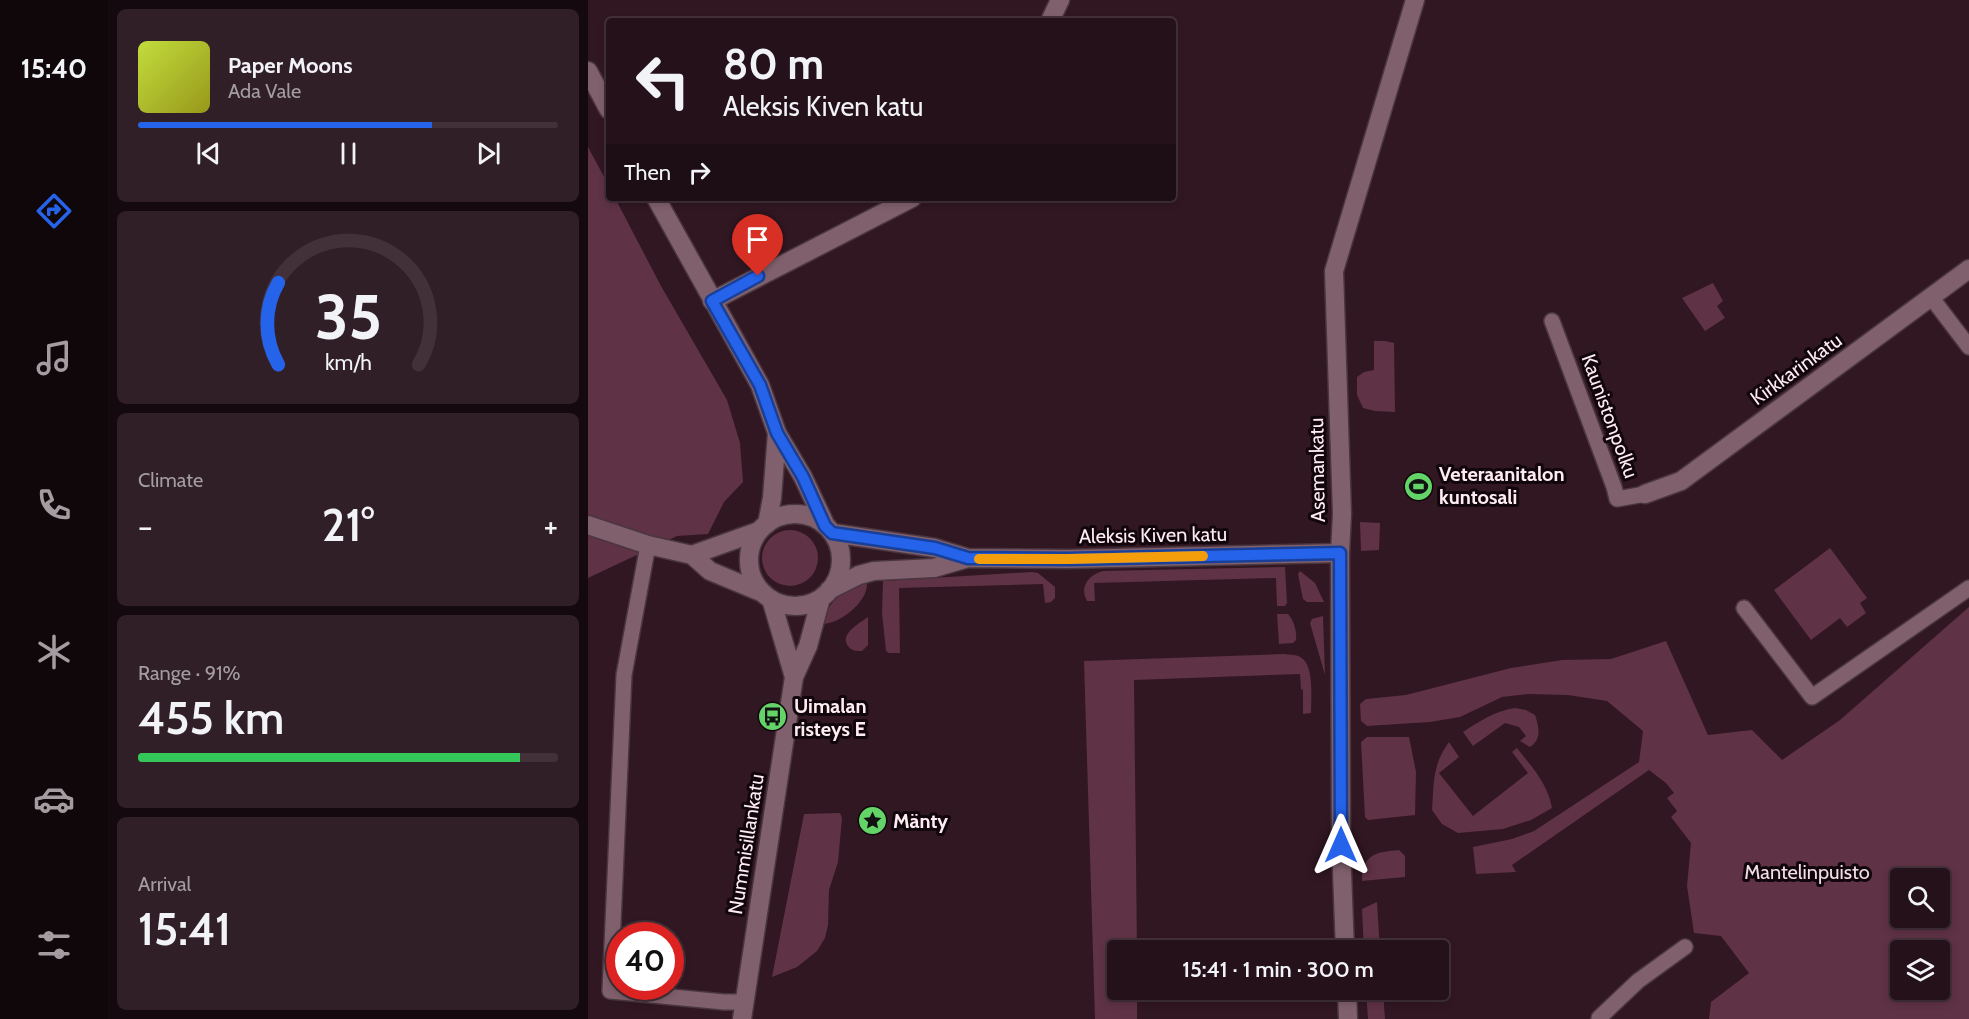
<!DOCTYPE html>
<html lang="en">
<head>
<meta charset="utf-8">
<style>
  body { margin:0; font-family:Cabin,sans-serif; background:#311f27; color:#f1f3f6; height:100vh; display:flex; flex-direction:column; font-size:22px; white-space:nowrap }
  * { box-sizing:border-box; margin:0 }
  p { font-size:20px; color:#a39da2 }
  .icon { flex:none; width:33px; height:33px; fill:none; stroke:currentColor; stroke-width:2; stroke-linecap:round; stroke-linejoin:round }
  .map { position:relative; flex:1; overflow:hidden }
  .details { display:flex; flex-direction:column; gap:9px; padding:9px; background:#14090e; width:480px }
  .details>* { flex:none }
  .guide { position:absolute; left:18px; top:18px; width:570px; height:183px; border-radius:6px; box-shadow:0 3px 9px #0003,0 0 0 2px #423139; background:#25111a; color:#f1f3f6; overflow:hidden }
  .fabs { position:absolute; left:1302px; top:868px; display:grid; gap:12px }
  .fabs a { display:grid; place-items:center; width:60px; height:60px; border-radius:6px; background:#25111a; box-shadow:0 3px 9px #0003,0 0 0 2px #423139; font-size:30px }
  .speed { position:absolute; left:18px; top:922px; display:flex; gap:12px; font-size:30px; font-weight:700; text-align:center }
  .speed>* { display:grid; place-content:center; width:78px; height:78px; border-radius:50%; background:#25111a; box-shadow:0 3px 9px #0003,0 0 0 2px #423139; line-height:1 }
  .speed .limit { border:9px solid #d22; background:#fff; color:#111 }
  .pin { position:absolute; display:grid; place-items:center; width:51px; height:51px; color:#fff; margin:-62px -26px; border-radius:50% 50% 50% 0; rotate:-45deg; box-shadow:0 0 6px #0007 }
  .pin .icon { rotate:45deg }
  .me { position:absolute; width:66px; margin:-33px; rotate:0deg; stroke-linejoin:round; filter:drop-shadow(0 0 4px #0008) }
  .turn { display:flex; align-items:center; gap:21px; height:126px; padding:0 18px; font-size:27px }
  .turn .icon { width:78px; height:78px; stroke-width:2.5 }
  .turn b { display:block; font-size:42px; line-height:51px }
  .then { display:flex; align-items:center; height:57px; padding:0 18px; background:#0003; gap:12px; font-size:22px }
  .big { font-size:45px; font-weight:600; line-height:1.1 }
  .details .tile { flex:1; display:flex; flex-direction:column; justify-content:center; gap:9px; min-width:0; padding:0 21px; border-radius:9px; background:#311f27 }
  .details .dial { align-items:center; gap:0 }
  .dial svg { height:156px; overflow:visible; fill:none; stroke:#423139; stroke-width:7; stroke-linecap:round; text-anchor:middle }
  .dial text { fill:#f1f3f6; stroke:none }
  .song { display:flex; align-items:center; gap:18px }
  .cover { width:72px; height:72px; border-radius:9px; background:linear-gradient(135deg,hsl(70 70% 55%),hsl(60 70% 35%)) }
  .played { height:6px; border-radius:3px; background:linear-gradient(90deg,#2563eb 70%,#423139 70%) }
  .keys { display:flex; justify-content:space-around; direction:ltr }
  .heat { display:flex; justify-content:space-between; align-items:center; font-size:33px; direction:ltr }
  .charge { height:9px; border-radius:4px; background:linear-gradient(90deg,#34c759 91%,#423139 0) }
  .trip { position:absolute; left:519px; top:940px; width:342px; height:60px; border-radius:6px; background:#25111a; box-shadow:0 3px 9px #0003,0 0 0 2px #423139; font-weight:600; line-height:60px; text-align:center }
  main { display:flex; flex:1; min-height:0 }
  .menu { display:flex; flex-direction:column; width:108px; justify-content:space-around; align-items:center; background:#0f070a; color:#a39da2 }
  .menu .icon { width:42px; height:42px }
  .menu .current { color:#2563eb }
  .menu b { font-size:27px; color:#f1f3f6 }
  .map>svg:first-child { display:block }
  .green { fill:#5f3245; fill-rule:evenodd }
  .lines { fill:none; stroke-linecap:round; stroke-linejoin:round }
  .lane-casing { stroke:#4a363e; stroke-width:18 }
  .street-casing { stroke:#4a363e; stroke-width:21 }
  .secondary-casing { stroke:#4a363e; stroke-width:21 }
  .lane { stroke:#80606c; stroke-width:15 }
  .street { stroke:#80606c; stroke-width:18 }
  .secondary { stroke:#80606c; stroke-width:18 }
  .route-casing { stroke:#184099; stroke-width:15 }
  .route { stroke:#2563eb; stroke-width:10 }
  .slow { stroke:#f59e0b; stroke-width:10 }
  .labels { text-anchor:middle; stroke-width:6; stroke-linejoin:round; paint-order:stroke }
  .street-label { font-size:20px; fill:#ffebf2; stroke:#11060b }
  .poi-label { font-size:20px; font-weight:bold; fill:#ffebf2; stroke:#11060b; text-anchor:start }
  .park-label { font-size:20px; fill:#f4dde6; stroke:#11060b }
</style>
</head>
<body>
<main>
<nav class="menu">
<b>15:40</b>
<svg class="icon current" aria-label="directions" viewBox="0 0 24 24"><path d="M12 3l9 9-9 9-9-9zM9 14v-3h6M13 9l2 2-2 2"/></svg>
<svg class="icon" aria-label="music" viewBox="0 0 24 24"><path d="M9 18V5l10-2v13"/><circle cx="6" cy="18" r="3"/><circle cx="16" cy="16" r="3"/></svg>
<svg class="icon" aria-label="phone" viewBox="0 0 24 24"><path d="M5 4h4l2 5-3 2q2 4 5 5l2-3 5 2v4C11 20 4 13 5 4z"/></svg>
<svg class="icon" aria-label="climate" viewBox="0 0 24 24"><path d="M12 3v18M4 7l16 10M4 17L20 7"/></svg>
<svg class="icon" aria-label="car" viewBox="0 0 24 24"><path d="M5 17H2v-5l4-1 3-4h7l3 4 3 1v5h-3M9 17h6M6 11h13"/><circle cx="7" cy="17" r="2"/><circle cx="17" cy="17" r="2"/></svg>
<svg class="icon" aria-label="filters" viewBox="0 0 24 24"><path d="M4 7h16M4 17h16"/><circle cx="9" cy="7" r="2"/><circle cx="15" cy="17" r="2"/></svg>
</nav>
<section class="details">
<div class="tile">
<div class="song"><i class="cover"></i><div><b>Paper Moons</b><p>Ada Vale</p></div></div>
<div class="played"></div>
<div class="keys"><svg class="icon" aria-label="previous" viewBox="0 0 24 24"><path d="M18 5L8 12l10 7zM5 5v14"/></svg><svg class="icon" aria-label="pause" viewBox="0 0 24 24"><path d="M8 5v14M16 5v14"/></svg><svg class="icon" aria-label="next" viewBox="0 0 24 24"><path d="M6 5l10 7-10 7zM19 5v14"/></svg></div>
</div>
<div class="tile dial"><svg viewBox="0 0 100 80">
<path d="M14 69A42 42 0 1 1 86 69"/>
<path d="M14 69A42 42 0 0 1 14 27" stroke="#2563eb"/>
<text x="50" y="56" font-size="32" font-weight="700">35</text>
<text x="50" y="72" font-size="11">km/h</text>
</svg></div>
<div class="tile"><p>Climate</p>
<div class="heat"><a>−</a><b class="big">21°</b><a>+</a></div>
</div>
<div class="tile"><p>Range · 91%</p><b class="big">455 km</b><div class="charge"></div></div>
<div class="tile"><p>Arrival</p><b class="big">15:41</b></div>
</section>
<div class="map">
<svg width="1381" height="1019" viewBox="0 0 1381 1019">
  <rect width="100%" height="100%" fill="#311722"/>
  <path class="green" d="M0,147L21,186V198H27L73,286L139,400L152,443L155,482L136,502L120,534L89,536L0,578Z
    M1125,283L1135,301L1129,306L1137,318L1117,331L1094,298Z
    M786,341H797L806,343L807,412L787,411L775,408L769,395V377L776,372L786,370Z
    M772,522L792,523L791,550L773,551Z
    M174 558a28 28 0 1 1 56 0a28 28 0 1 1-56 0Z
    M1242,548L1279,598L1272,603L1278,613L1259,627L1252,618L1223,640L1186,590Z
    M697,567L699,603L697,606H689L688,578L506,583L507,601H499C491,586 501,575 515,571Z
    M712,571L727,583L736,602H719L715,599L710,574Z
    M444,572L450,573L467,587V598L463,602L457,603L455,584L311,588L312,653H301L298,651L294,613L295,581Z
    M279,583C280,602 252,624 234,624C240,601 256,588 279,583Z
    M1381,607V1019H1121L1123,1002L1161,973L1133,936L1106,933L1099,886L1103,843L1083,817L1089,811L1079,798L1086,793L1078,783L1061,770L924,865L928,872L888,874L885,847L924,839L946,831L1051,762L1055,731L1019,701L980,695L940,694L914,697L872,717L842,722L779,726L773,721L772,704L778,699L818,695L923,668L974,660L1023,659L1078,641L1120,735L1164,730L1194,760L1252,720ZM1312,879H1352V918H1312ZM1312,951H1352V990H1312Z
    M689,614H700C706,620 709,632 708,640L705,643L691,644Z
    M735,616L737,675L722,623L724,619Z
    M280,617V645L274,651C268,651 264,651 260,646C251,634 272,623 280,617Z
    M696,654C702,655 710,654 715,659C726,669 723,699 723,713L715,714V690L713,689L712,674L546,680L549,951H530V990H549V1019H507L496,661Z
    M927,708L938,710L947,715C951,727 954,739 942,747L932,741L938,736L931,727L917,723L885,746L875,732C890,722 909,710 927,708Z
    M779,737H821L828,772L827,815L780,820L777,817L773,742Z
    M861,742L871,757L851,773L885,816L940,773L924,752L929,748C944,767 960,784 964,808L943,820L915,829L870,833L854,824L844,810C846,784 844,765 861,742Z
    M252,813L254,818L250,862L241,890L240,925L237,938L229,951L209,967L184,977L216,814Z
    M811,850L817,856V877L774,881C774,855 787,852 811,850Z
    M789,902L792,951H776L774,909Z
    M778,990H795L797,1019H780Z"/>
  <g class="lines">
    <defs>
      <path id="lane" d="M1343,297L1381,347
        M964,321L1026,487L1029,499L1057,494
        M60,545L36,675L22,991L136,1002H156
        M1156,608L1224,697L1381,588
        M1011,1018L1050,981L1097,947"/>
      <path id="street" d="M462,21L472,0
        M124,301L324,198
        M1057,494L1093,481L1381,269
        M0,525L60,545L104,555L122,571L175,593
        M752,553L754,514L746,271L827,0
        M104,555L171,531"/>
      <path id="secondary" d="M0,71L21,110
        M68,198L172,385L189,433L215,477L238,526
        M161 560a46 46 0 1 1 92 0a46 46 0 1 1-92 0Z
        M179,524L184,498L189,433
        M244,533L347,548L380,558L480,559L752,553L753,845L757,951
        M241,590L271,575L286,571L346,568L380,558
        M183,599L206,677
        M759,990L760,1019
        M154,1019L206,677L220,646L233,598"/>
    </defs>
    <use href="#lane" class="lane-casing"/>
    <use href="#street" class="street-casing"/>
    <use href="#secondary" class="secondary-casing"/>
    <use href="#lane" class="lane"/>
    <use href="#street" class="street"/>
    <use href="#secondary" class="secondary"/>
  </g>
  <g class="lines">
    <defs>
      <path id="route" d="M170,276L124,301L172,385L189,433L215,477L237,526L244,533L347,548L380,558L480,559L752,553L753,845"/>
    </defs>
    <use href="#route" class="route-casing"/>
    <use href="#route" class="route"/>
    <path class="slow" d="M391,559H480L615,556"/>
  </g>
  <defs>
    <symbol id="stadium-disc" viewBox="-11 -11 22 22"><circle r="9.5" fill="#64d468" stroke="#11060b"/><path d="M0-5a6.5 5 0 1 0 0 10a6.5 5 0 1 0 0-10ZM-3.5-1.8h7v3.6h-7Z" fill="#111"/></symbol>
    <symbol id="bus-disc" viewBox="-11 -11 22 22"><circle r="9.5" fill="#64d468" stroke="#11060b"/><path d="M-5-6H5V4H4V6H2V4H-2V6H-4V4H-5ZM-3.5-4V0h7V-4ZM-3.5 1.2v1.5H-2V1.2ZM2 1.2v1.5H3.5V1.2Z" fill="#111"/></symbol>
    <symbol id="sight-disc" viewBox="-11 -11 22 22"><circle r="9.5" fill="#64d468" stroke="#11060b"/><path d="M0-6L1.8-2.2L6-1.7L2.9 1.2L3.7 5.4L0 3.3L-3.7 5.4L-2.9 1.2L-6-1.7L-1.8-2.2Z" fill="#111"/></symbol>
  </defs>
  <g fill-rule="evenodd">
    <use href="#stadium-disc" x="814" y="470" width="33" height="33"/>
    <use href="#bus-disc" x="168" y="700" width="33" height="33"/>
    <use href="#sight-disc" x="268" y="804" width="33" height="33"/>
  </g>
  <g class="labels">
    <g class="street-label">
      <text transform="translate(1208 369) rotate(-36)" y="7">Kirkkarinkatu</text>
      <text transform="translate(1022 416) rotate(70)" y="7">Kaunistonpolku</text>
      <text transform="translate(729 470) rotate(-91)" y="7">Asemankatu</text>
      <text transform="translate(565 535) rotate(-1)" y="7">Aleksis Kiven katu</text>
      <text transform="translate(158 844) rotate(-81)" y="7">Nummisillankatu</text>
    </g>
    <g class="poi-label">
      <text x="851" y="481">Veteraanitalon<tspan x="851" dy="23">kuntosali</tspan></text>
      <text x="206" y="713">Uimalan<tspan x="206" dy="23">risteys E</tspan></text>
      <text x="305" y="828">Mänty</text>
    </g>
    <g class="park-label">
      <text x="1219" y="879">Mantelinpuisto</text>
    </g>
  </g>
</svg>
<div class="fabs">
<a><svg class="icon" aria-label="search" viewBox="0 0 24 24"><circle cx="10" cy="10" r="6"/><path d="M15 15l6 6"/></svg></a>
<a><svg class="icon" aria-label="layers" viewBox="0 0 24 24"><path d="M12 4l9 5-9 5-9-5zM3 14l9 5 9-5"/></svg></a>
</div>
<div class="speed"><div class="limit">40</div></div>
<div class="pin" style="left:170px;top:276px;background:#d93025"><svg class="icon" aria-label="arrive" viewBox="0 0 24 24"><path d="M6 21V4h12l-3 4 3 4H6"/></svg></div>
<svg class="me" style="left:753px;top:845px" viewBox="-20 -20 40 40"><path d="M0-17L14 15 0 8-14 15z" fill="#2563eb" stroke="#fff" stroke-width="4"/></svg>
<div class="trip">15:41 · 1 min · 300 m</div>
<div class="guide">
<div class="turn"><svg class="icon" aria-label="left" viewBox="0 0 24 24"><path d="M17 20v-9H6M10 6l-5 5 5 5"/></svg><div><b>80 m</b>Aleksis Kiven katu</div></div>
<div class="then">Then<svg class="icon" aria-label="right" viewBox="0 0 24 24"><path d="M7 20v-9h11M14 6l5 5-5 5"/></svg></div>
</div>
</div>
</main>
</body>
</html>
